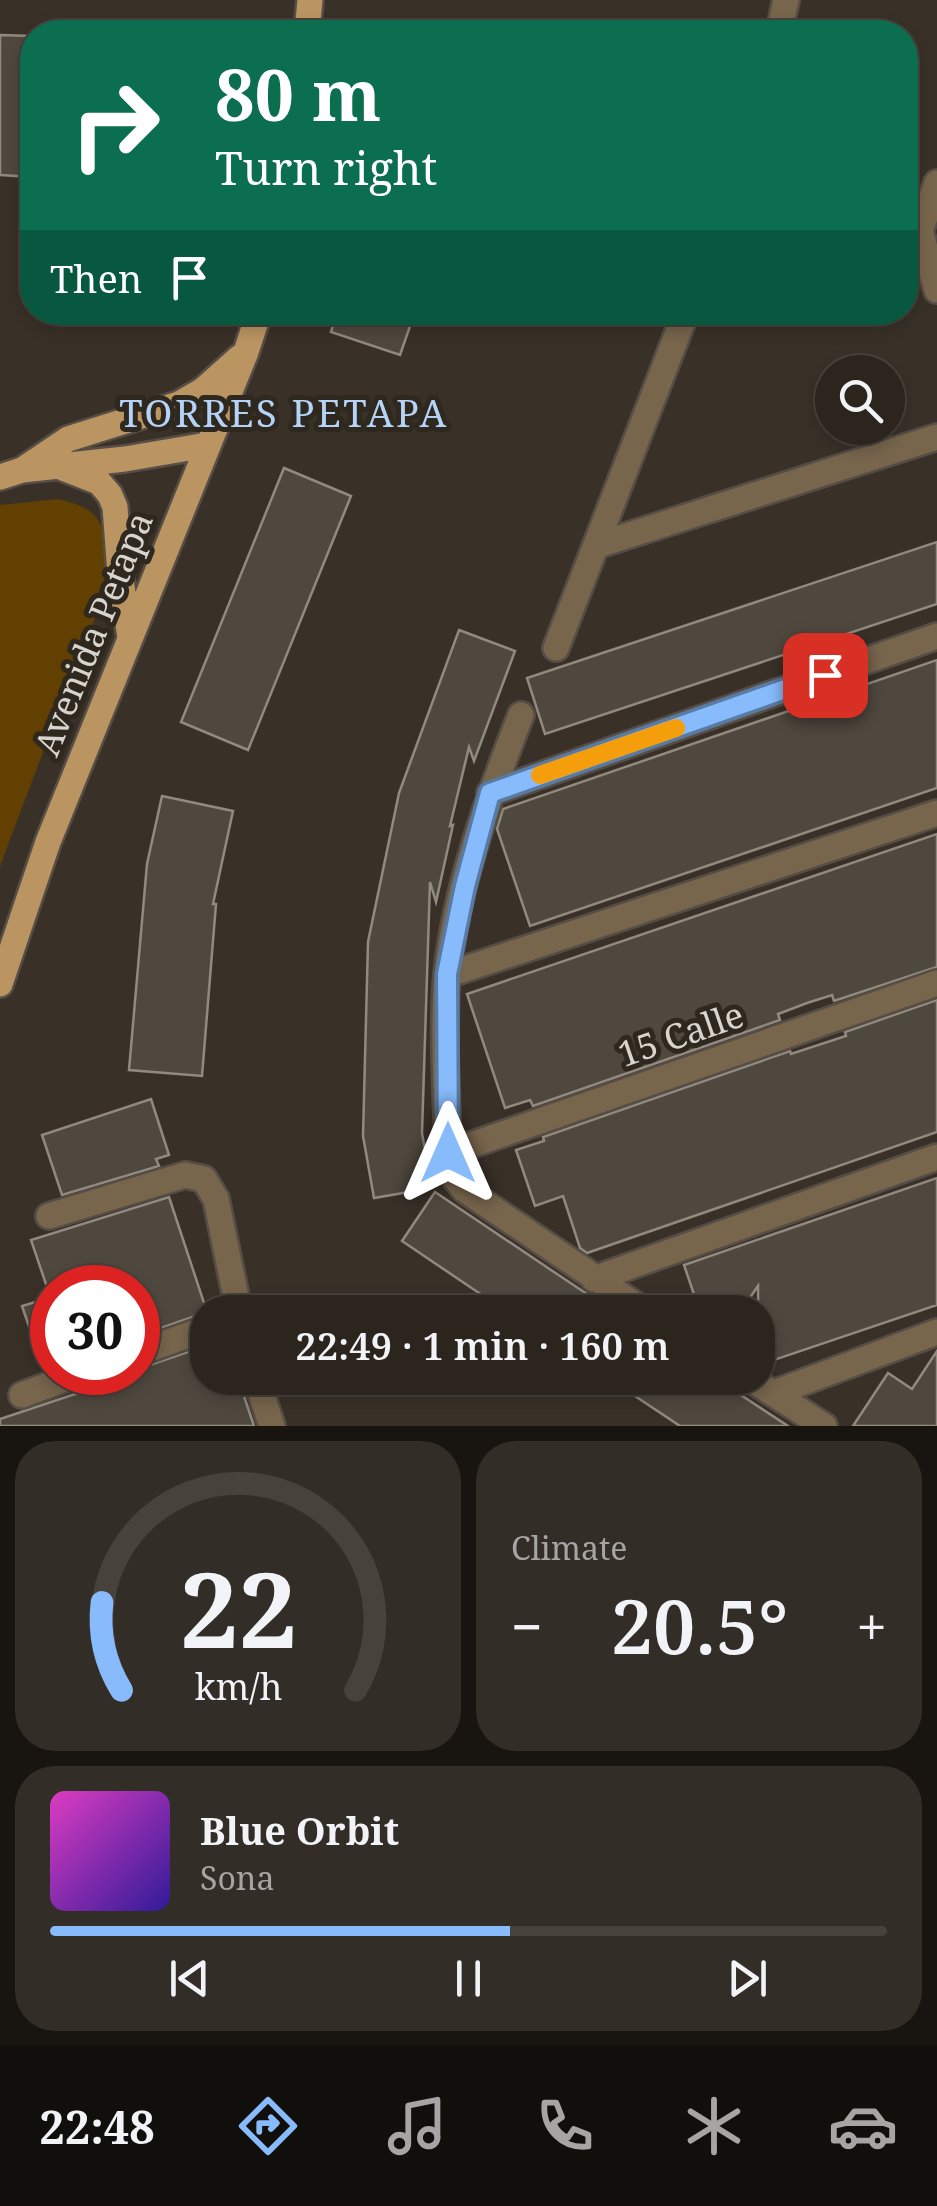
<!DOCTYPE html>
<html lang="en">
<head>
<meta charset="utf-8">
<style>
  body { margin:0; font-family:"Noto Serif",serif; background:#332d27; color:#f1f3f6; height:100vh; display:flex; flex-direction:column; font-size:38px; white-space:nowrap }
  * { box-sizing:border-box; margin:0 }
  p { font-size:32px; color:#a6a5a4 }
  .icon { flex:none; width:55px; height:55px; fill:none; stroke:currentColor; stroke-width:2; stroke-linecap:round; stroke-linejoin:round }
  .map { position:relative; height:1426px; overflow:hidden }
  .details { display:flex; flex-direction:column; gap:15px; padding:15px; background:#181410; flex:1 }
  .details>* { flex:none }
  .guide { position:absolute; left:20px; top:20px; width:898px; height:305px; border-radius:40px; box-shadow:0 5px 15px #0003,0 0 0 2px #47423c; background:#0b6e4f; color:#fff; overflow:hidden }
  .fabs { position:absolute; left:815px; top:355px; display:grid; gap:20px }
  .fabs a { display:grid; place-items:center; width:90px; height:90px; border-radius:50%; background:#2b251e; box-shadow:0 5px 15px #0003,0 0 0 2px #47423c; font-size:50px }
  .speed { position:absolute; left:30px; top:1265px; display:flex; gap:20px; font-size:50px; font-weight:700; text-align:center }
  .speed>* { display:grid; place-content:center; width:130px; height:130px; border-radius:50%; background:#2b251e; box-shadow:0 5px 15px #0003,0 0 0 2px #47423c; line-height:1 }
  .speed .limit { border:15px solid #d22; background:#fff; color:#111 }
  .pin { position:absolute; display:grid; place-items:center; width:85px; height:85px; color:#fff; margin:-42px; border-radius:20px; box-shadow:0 5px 15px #0006 }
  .me { position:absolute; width:110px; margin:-55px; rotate:0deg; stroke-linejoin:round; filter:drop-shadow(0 0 8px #0008) }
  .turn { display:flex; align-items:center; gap:35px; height:210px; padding:0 30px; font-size:45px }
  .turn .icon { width:130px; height:130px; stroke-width:2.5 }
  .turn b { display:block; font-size:70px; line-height:85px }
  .then { display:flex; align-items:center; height:95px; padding:0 30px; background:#0003; gap:20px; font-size:38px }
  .big { font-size:75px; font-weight:600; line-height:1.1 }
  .details .tile { flex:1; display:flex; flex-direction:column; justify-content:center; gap:15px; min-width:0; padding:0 35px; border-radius:40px; background:#332d27 }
  .details .dial { align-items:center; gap:0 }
  .dial svg { height:260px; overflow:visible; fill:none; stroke:#47423c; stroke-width:7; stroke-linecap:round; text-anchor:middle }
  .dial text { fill:#f1f3f6; stroke:none }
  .song { display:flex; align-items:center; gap:30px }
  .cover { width:120px; height:120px; border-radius:15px; background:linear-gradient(135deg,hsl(310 70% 55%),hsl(250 70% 35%)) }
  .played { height:10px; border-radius:5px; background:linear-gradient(90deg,#87bbfb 55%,#47423c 55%) }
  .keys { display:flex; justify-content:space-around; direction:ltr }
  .heat { display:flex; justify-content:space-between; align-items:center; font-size:55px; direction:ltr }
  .details .tiles { flex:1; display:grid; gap:15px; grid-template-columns:1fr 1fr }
  .tile:last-child { grid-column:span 2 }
  .trip { position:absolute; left:190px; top:1295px; width:585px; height:100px; border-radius:40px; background:#2b251e; box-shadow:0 5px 15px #0003,0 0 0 2px #47423c; font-weight:600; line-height:100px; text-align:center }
  .tab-bar { display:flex; height:160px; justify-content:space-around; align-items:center; background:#110f0c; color:#a6a5a4 }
  .tab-bar .icon { width:70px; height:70px }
  .tab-bar .selected { color:#87bbfb }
  .tab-bar b { font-size:45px; color:#f1f3f6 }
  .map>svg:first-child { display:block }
  .green { fill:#624002 }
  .building { fill:#4f483e; stroke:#928a7f; stroke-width:2.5 }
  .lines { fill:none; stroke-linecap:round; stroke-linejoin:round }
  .minor-casing { stroke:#564e46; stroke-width:30 }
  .major-casing { stroke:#564e46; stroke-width:30 }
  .minor { stroke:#77654c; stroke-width:25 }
  .major { stroke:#bb9561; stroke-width:25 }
  .route-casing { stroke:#587aa3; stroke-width:25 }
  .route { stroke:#87bbfb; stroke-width:18 }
  .slow { stroke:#f59e0b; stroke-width:18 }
  .labels { text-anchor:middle; stroke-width:10; stroke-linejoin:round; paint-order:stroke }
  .street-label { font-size:35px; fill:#d8d4ce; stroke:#2e281f }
  .neighbourhood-label { font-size:38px; letter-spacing:2.5px; fill:#b5d2f7; stroke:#2e281f }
</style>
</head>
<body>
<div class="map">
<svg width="937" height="1426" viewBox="0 0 937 1426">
  <rect width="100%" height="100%" fill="#393128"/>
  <path class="green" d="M58,499C72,503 90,506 98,520C127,568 70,681 52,728C35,774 17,820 0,866V505Z"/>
  <path class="building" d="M0,35L32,36V177L0,175Z
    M337,312H415L400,355L331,332Z
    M284,468L351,496L248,750L181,722Z
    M937,542V604L545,734L527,678Z
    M459,630L515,651L474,761L469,747L450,826L453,825L436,902L430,882L422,1133L432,1188L374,1198L363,1136L368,942L399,793Z
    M937,660V788L530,926L497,829L503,809Z
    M162,796L233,811L213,904H216L202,1076L129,1070L147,864Z
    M937,834V967L834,1001L832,995L807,1003L778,1014L780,1020L533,1106L530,1100L505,1108L467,994Z
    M937,1000V1132L587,1253L580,1248L563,1196L535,1206L516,1150L544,1141L543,1137L790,1051L791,1054L846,1036L845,1032Z
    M151,1099L169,1155L156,1159L159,1166L62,1195L42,1135Z
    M937,1178V1305L759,1365L758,1286L740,1312H700L684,1265Z
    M435,1192L557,1274L614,1312H508L473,1289L402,1241Z
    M169,1197L207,1312L138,1336V1288H52L50,1296L31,1240Z
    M52,1297V1366L44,1370L22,1306Z
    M208,1345V1378H238L254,1426H0V1419L138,1373V1369Z
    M937,1351V1426H853L888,1373L912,1389Z
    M608,1378H715L788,1426H680Z"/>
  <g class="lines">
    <defs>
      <path id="minor" d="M779,32L786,0
        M937,183L920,231L937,290
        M598,545L937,437
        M556,648L686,312
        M521,715C490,793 455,890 447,975C442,1032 447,1095 448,1153L456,1179L465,1190L646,1312
        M490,793L937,636
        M447,975L937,813
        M448,1153L937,983
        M49,1216L185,1175L204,1179L216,1199L239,1312
        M594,1279L937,1157
        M138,1353L208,1328
        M256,1378L272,1426
        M749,1378L824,1426
        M774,1393L937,1332
        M22,1395L83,1372"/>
      <path id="major" d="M307,32L310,0
        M63,468L99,482L110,495L115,507L120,574L130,637
        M22,470L68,439L179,404L203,390L240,357
        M0,477L22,470L125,459L207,445
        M0,984L48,842L246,352L259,312"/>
    </defs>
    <use href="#minor" class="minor-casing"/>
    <use href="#major" class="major-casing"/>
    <use href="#minor" class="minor"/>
    <use href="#major" class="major"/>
  </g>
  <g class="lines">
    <defs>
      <path id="route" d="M448,1153L447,974L465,886L490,793L825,675"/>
    </defs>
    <use href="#route" class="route-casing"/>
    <use href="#route" class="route"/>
    <path class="slow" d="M540,775L676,728"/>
  </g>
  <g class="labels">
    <g class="street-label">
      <text transform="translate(94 634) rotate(-68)" y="12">Avenida Petapa</text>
      <text transform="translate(681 1035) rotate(-19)" y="12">15 Calle</text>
    </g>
    <g class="neighbourhood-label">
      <text x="284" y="427">TORRES PETAPA</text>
    </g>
  </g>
</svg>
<div class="fabs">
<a><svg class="icon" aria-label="search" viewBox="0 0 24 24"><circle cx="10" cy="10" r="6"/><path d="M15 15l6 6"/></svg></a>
</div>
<div class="speed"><div class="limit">30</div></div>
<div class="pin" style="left:825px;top:675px;background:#d93025"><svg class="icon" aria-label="arrive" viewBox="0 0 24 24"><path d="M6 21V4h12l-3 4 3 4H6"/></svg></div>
<svg class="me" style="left:448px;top:1153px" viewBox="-20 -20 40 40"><path d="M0-17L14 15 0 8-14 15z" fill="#87bbfb" stroke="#fff" stroke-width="4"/></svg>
<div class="trip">22:49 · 1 min · 160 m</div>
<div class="guide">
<div class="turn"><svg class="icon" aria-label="right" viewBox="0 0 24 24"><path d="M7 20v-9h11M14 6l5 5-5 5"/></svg><div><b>80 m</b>Turn right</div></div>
<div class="then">Then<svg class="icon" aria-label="arrive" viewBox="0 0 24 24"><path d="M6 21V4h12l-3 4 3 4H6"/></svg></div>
</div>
</div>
<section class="details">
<div class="tiles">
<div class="tile dial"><svg viewBox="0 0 100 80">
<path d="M14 69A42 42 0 1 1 86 69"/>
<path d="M14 69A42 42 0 0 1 8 42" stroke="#87bbfb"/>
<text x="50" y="56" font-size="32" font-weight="700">22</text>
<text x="50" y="72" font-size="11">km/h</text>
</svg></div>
<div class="tile"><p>Climate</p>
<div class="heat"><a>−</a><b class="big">20.5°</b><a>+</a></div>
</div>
<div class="tile">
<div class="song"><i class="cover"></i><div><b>Blue Orbit</b><p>Sona</p></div></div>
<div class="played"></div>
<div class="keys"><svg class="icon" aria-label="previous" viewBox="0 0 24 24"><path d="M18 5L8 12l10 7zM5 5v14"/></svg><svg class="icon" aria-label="pause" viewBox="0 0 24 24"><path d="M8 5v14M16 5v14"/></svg><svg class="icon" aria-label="next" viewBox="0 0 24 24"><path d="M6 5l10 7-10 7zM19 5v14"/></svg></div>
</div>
</div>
</section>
<nav class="tab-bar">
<b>22:48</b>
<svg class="icon selected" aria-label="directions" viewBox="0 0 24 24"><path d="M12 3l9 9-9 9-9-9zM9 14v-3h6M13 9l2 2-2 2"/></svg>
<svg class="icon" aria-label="music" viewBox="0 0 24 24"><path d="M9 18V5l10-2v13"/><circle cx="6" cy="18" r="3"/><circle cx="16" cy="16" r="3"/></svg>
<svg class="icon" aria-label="phone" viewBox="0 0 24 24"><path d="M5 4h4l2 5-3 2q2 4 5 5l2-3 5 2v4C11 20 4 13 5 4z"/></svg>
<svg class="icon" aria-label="climate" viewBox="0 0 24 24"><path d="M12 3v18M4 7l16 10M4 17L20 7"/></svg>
<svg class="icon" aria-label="car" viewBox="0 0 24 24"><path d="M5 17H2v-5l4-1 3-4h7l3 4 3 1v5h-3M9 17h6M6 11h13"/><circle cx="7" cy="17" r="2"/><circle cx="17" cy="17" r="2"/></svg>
</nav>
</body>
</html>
